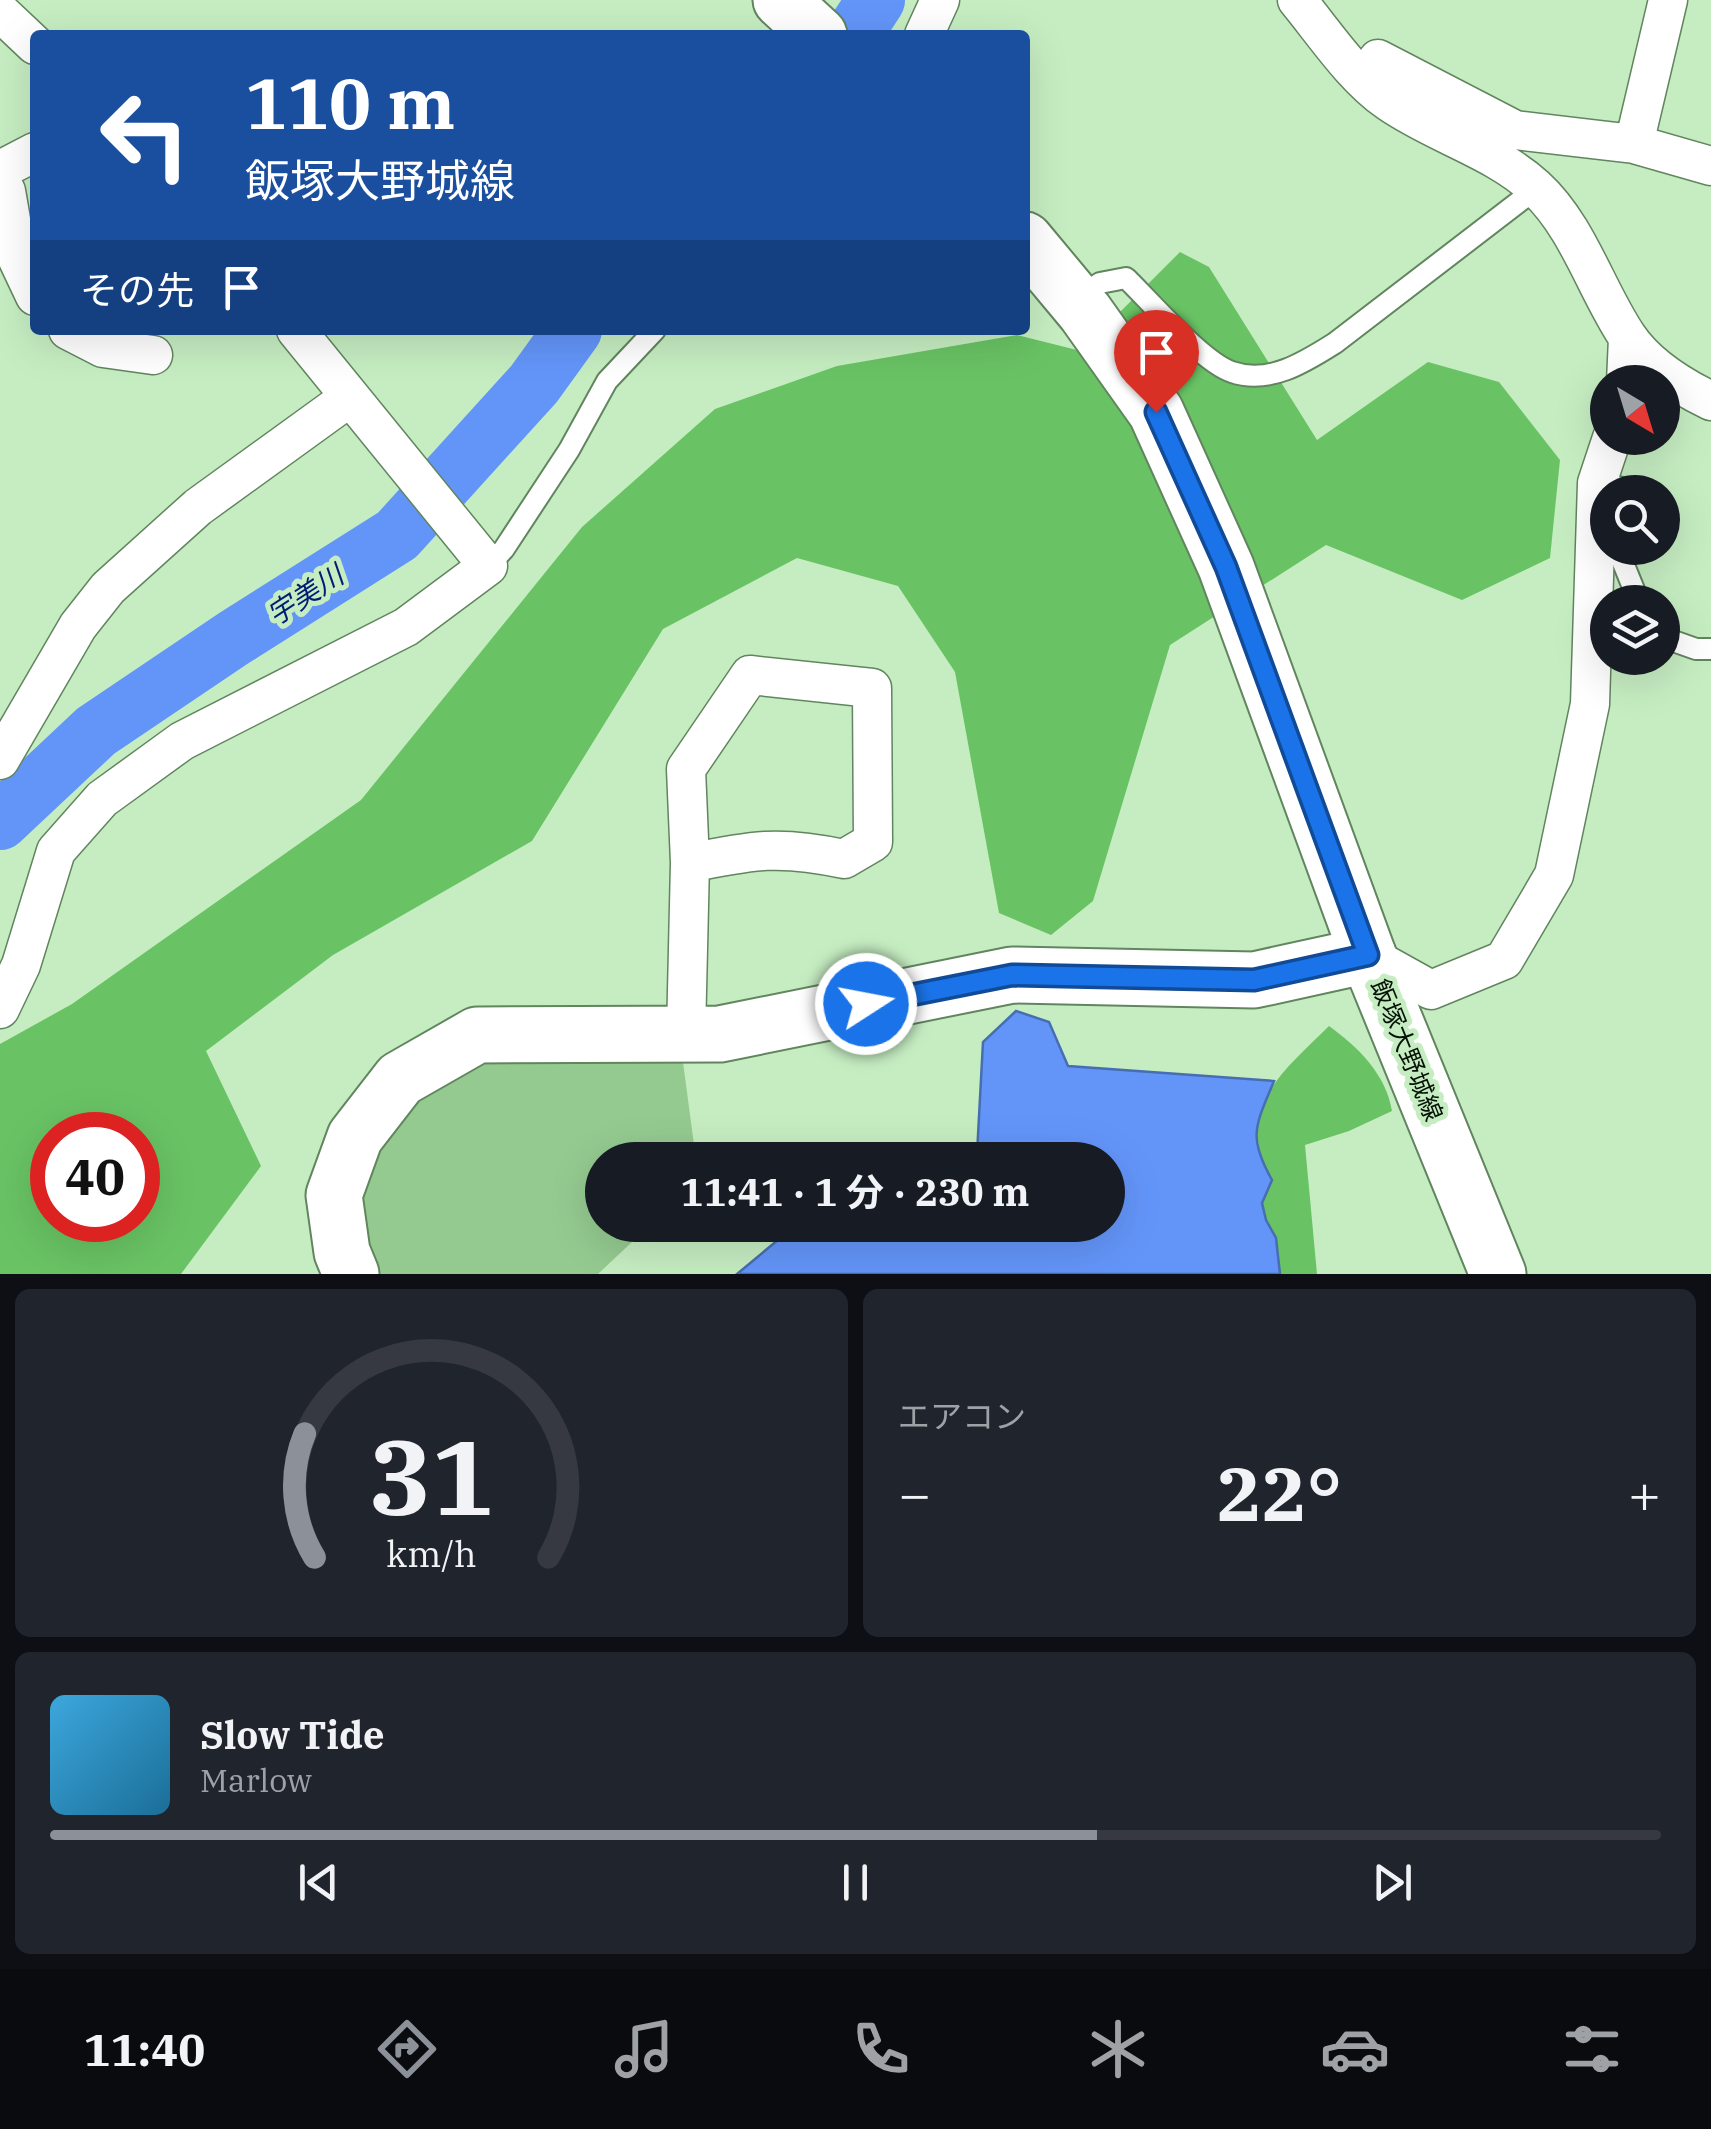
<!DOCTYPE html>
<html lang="ja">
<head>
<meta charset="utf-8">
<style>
  body { margin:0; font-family:"IBM Plex Serif","Noto Sans JP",serif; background:#20242c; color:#f1f3f6; height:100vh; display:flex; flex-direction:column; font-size:38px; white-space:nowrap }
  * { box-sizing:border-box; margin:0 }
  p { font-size:32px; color:#9ea1a6 }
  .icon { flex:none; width:55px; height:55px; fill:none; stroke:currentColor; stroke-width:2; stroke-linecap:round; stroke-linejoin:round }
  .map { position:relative; height:1274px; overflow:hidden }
  .side { display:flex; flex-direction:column; gap:15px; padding:15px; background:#0d0f14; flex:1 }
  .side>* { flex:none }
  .guide { position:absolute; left:30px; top:30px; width:1000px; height:305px; border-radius:10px; box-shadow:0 10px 40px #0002; background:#1a4fa0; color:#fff; overflow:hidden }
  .needle { width:65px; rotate:142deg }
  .buttons { position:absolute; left:1590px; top:365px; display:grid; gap:20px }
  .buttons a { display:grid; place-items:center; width:90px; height:90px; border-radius:50%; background:#171b24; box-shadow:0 10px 40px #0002; font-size:50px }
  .speed { position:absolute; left:30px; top:1112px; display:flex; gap:20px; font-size:50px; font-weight:700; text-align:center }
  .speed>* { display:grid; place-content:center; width:130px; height:130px; border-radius:50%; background:#171b24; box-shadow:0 10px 40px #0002; line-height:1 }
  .speed .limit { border:15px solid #d22; background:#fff; color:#111 }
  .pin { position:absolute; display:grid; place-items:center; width:85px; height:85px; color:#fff; margin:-102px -42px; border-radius:50% 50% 50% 0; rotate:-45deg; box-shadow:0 0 10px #0007 }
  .pin .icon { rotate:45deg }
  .me { position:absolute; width:110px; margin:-55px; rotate:79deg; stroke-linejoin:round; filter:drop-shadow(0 0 8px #0008) }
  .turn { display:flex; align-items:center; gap:35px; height:210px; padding:0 50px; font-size:45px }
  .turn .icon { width:130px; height:130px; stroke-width:2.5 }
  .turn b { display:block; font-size:70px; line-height:85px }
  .then { display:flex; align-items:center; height:95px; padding:0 50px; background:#0003; gap:20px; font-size:38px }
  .big { font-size:75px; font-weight:700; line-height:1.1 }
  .side .card { flex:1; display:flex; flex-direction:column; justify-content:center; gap:15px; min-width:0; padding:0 35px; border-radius:15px; background:#20242c }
  .side .dial { align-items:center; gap:0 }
  .dial svg { height:260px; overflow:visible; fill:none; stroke:#363941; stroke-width:7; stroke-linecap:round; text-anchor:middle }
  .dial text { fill:#f1f3f6; stroke:none }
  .song { display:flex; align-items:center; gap:30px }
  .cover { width:120px; height:120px; border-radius:15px; background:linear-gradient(135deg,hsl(200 70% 55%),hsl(200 70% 35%)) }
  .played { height:10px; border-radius:5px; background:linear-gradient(90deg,#8c9099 65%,#363941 65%) }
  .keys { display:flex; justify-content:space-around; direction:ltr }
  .heat { display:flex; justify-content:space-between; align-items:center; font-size:55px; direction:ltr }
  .side .tiles { flex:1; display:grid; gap:15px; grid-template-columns:1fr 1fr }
  .card:last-child { grid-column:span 2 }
  .trip { position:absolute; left:585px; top:1142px; width:540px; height:100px; border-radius:50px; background:#171b24; box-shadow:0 10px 40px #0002; font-weight:700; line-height:100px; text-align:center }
  .tabs { display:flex; height:160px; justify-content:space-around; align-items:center; background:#090b0e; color:#9ea1a6 }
  .tabs .icon { width:70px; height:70px }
  .tabs .on { color:#8c9099 }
  .tabs b { font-size:45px; color:#f1f3f6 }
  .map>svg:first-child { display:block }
  .green { fill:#94ca90 }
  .forest { fill:#69c364; fill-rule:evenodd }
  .water { fill:#6395f9; stroke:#476eb0; stroke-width:2.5 }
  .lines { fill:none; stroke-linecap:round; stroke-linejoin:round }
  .river { stroke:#6395f9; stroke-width:58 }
  .lane-casing { stroke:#61855e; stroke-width:24 }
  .street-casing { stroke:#61855e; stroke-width:41 }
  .secondary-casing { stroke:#61855e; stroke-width:59 }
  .primary-casing { stroke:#61855e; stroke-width:59 }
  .lane { stroke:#fff; stroke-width:20 }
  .street { stroke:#fff; stroke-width:38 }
  .secondary { stroke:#fff; stroke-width:55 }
  .primary { stroke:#fff; stroke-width:55 }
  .route-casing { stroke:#114b97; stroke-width:25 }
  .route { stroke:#1a73e8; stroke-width:18 }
  .labels { text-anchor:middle; stroke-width:10; stroke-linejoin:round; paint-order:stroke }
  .street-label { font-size:25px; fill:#051205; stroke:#c6edc2 }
  .water-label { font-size:28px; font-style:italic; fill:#001d73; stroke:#c6edc2 }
</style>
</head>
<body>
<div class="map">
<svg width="1711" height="1274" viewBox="0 0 1711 1274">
  <rect width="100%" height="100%" fill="#c6edc2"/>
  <path class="green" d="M681,1047L696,1160H602V1225H650L598,1274H368L353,1221L370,1138L470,1052Z"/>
  <path class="forest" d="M1180,252L1209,267L1317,440L1428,362L1499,382L1560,460L1550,558L1462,600L1326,545L1170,645L1093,901L1051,935L999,913L955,672L898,586L797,558L663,629L532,841L333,955L206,1051L261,1166L181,1274H0V1044L72,1004L361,800L582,527L715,409L837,366L1017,335L1081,351ZM52,1135H138V1220H52Z
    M1329,1026C1358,1047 1386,1074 1392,1111L1349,1131L1305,1145L1317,1274H1280L1276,1238L1266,1220L1262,1203L1272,1180C1232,1109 1282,1073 1329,1026Z"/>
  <path class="water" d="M1016,1011L1049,1022L1068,1066L1274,1081C1256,1125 1247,1136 1272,1180L1262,1203L1266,1220L1276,1238L1280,1274H737L796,1225H1108V1160H967L977,1154L983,1042Z"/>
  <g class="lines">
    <path class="river" d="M853,35L876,0
      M0,821L96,731L234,638L397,535L534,384L573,330"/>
    <defs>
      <path id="lane" d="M1077,299L1100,283L1126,278C1150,301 1203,363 1232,372C1269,385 1305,362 1335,343L1537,188
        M1597,483L1623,488L1622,492
        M1617,548L1639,602
        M488,566L504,549L569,450L607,381L655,330
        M1662,637L1696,649H1711"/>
      <path id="street" d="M1297,0C1325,34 1353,77 1389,102C1435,134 1493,149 1535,187C1578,226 1596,290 1627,336C1647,366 1680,386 1711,401
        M0,12L35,45
        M924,35L940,0
        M1364,79L1378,59L1515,130L1634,144L1711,166
        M1634,144L1668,0
        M0,170L35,152
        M0,180L6,191L18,260L35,296
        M68,330L103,348L153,355
        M1626,382L1628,338
        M750,675L872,688L873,842L844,859C780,845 752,850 690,863L686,769Z
        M0,760L78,626L108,588L198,507L350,397
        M1368,955L1431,990L1504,960L1554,875L1590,704L1597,483L1612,438
        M0,1009L21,965L56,851L102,799L182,741L406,627L488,566L296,330
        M686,1034L690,863"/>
      <path id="secondary" d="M351,1274L342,1252L334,1195L355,1137L400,1079L477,1035L720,1034L1012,975L1254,980L1368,955"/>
      <path id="primary" d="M781,0L819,35
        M1025,240L1085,312L1156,412L1226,567L1368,955L1498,1274"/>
    </defs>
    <use href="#lane" class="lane-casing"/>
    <use href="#street" class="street-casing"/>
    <use href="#secondary" class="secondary-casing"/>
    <use href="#primary" class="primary-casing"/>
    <use href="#lane" class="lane"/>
    <use href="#street" class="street"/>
    <use href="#secondary" class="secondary"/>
    <use href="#primary" class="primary"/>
  </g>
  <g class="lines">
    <defs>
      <path id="route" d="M866,1004L1012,975L1254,980L1368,955L1226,567L1156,412"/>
    </defs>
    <use href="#route" class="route-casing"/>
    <use href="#route" class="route"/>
  </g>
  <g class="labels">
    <g class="street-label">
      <text transform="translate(1407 1050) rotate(68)" y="9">飯塚大野城線</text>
    </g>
    <g class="water-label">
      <text transform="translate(305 595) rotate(-33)" y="10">宇美川</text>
    </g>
  </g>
</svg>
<div class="buttons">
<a><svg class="needle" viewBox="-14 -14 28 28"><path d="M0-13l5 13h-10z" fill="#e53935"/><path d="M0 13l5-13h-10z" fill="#9ea1a6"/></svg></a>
<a><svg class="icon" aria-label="search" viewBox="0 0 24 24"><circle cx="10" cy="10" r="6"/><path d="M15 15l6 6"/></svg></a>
<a><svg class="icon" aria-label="layers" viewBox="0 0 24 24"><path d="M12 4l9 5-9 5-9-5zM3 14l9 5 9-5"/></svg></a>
</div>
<div class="speed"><div class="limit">40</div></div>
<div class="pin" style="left:1156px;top:412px;background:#d93025"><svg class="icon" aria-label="arrive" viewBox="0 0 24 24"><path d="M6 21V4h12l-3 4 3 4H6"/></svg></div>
<svg class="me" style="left:866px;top:1004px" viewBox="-20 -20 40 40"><circle r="17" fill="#1a73e8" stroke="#fff" stroke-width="3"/><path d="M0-11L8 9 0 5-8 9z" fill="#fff"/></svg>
<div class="trip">11:41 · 1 分 · 230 m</div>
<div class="guide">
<div class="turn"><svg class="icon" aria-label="left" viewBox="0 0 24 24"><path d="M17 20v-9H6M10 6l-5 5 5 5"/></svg><div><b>110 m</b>飯塚大野城線</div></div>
<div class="then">その先<svg class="icon" aria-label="arrive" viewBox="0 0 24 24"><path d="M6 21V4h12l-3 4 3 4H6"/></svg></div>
</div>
</div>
<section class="side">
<div class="tiles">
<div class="card dial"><svg viewBox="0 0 100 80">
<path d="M14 69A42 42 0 1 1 86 69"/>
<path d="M14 69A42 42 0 0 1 11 31" stroke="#8c9099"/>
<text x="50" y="56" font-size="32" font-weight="700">31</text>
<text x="50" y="72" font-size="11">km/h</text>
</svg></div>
<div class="card"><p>エアコン</p>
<div class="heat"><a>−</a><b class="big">22°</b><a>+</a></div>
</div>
<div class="card">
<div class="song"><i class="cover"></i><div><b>Slow Tide</b><p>Marlow</p></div></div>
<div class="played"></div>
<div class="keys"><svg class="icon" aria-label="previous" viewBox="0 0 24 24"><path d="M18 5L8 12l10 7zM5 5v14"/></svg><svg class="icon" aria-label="pause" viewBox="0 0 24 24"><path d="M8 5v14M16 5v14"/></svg><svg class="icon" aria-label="next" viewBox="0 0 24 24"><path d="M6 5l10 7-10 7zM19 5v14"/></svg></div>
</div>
</div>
</section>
<nav class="tabs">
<b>11:40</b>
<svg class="icon on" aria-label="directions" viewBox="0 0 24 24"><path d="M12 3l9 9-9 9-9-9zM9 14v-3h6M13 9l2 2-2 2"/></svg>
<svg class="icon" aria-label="music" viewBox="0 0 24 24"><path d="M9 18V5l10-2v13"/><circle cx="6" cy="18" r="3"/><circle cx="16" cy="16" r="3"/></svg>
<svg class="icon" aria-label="phone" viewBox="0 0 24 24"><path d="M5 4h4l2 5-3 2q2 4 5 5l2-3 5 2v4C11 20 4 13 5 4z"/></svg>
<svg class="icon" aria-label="climate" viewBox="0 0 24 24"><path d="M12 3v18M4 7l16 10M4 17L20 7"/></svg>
<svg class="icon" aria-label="car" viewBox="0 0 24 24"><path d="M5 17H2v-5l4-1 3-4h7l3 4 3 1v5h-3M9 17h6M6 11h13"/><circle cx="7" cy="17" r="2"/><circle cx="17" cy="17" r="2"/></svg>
<svg class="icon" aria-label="filters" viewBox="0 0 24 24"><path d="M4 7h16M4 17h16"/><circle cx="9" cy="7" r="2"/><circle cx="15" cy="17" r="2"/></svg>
</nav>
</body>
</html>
